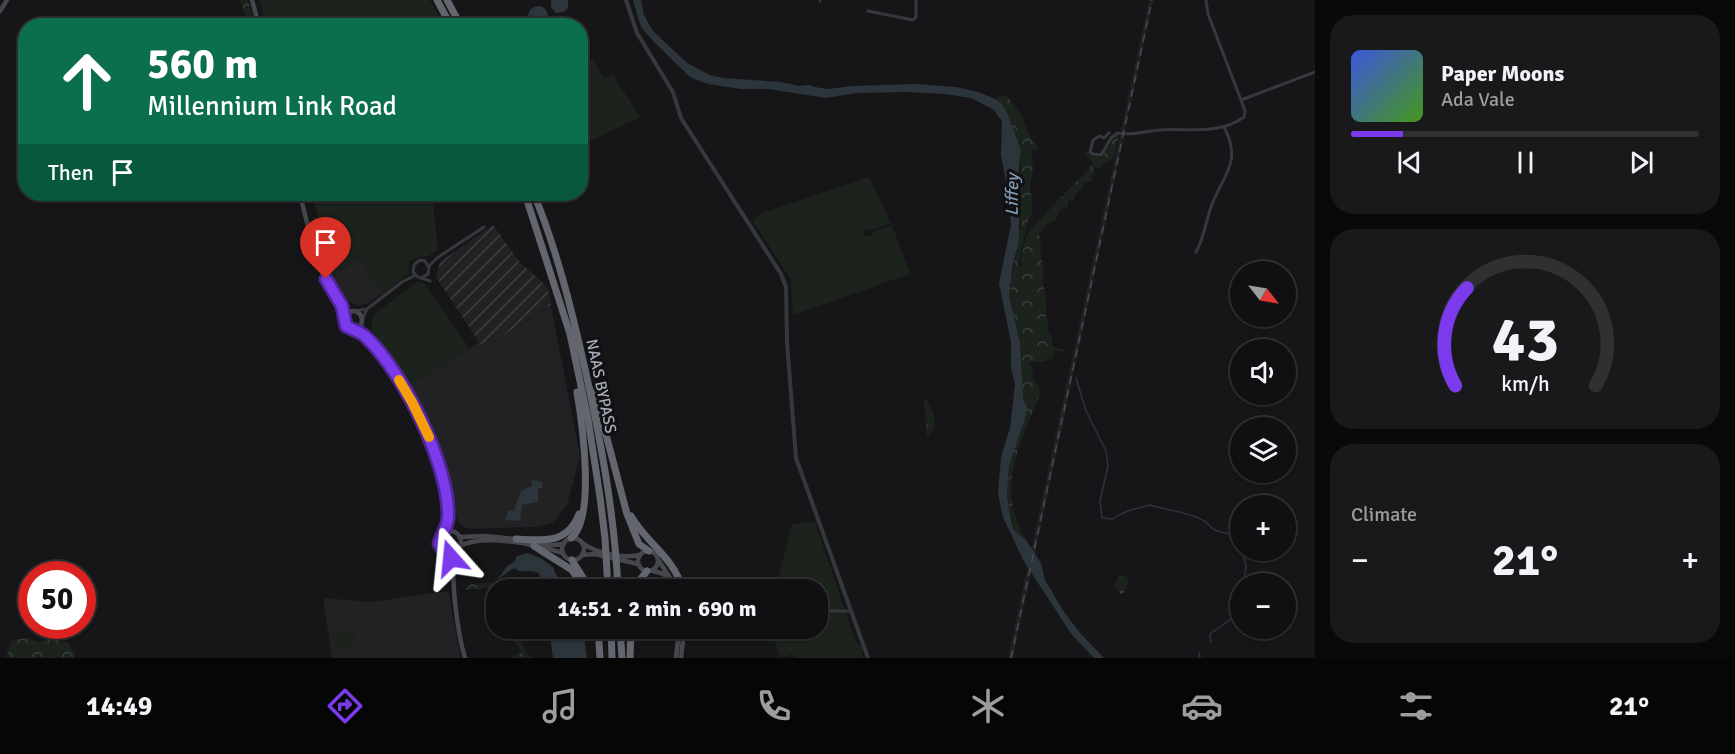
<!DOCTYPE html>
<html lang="en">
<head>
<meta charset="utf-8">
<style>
  body { margin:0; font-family:Signika,sans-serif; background:#19191b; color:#f1f3f6; height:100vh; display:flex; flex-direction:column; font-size:22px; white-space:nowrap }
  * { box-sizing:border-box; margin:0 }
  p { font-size:20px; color:#9c9d9f }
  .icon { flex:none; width:33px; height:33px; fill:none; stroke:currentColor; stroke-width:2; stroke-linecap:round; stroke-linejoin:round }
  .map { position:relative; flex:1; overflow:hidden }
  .side { display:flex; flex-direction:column; gap:15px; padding:15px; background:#09090a; width:420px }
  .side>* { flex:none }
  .hud { position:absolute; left:18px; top:18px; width:570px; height:183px; border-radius:24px; box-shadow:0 2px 4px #0004,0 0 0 2px #303032; background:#0b6e4f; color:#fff; overflow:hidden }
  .needle { width:39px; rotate:121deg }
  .fabs { position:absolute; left:1230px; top:261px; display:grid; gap:12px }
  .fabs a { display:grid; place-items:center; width:66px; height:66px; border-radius:50%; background:#101012; box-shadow:0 2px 4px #0004,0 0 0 2px #303032; font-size:30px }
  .speed { position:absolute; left:18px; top:561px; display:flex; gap:12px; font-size:30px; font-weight:700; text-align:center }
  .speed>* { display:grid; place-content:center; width:78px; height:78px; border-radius:50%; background:#101012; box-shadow:0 2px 4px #0004,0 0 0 2px #303032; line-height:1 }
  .speed .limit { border:9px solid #d22; background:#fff; color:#111 }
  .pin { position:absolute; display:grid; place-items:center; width:51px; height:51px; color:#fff; margin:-62px -26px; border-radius:50% 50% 50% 0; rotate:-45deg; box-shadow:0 0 6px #0007 }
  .pin .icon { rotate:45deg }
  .me { position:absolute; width:66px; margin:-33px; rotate:342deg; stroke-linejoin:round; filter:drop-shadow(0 0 4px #0008) }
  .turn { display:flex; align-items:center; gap:21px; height:126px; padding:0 30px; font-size:27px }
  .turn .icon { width:78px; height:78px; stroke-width:2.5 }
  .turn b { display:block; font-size:42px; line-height:51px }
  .then { display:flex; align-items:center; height:57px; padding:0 30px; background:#0003; gap:12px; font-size:22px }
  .big { font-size:45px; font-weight:700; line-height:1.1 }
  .side .tile { flex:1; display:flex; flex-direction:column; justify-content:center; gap:9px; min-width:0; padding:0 21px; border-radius:24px; background:#19191b }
  .side .dial { align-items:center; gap:0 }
  .dial svg { height:156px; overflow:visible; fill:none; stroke:#303032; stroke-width:7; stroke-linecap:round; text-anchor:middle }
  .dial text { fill:#f1f3f6; stroke:none }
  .song { display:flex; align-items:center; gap:18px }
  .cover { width:72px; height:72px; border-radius:9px; background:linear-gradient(135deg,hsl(230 70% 55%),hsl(100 70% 35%)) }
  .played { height:6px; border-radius:3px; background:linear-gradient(90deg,#7c3aed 15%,#303032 15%) }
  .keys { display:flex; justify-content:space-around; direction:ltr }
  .heat { display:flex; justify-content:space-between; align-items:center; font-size:33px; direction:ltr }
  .trip { position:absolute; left:486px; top:579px; width:342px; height:60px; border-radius:24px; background:#101012; box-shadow:0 2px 4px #0004,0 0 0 2px #303032; font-weight:700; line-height:60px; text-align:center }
  .dock { display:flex; height:96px; justify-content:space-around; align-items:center; background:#060607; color:#9c9d9f }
  .dock .icon { width:42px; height:42px }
  .dock .current { color:#7c3aed }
  .dock b { font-size:27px; color:#f1f3f6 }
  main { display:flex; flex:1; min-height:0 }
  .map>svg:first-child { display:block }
  .built { fill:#222225 }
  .industrial { fill:url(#industrial-furrows) }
  .green { fill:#1c231d }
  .forest { fill:url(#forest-crowns) }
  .cemetery { fill:url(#cemetery-stones) }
  .water { fill:#2c353c }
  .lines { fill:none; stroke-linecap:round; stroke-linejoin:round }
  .stream { stroke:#2c353c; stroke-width:1.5 }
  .minor { stroke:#37383d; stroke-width:3 }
  .tertiary { stroke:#37383d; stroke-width:4 }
  .secondary { stroke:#45474d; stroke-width:4.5 }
  .motorway { stroke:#63666e; stroke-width:7 }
  .rail { stroke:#4a4c52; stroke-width:1.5; stroke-dasharray:8 6; stroke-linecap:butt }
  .route-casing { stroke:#51269a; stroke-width:15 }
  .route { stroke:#7c3aed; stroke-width:10 }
  .slow { stroke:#f59e0b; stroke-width:10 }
  .labels { text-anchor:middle; stroke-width:6; stroke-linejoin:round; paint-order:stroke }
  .street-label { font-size:16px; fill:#a8adb8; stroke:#111113 }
  .water-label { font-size:18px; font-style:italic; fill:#7f9bb3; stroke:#111113 }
</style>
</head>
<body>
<main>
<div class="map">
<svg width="1315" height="658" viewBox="0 0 1315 658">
  <defs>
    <pattern id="industrial-furrows" width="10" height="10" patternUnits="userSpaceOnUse" patternTransform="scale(1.5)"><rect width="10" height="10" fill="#222225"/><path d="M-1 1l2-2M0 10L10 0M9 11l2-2" fill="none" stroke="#3f3f43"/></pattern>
    <pattern id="forest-crowns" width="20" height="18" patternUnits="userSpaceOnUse" patternTransform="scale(1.5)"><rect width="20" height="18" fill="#1c231d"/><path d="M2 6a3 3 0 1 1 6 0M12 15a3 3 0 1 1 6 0" fill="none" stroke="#3a403c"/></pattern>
    <pattern id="cemetery-stones" width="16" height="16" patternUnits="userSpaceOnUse" patternTransform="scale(1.5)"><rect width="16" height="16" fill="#1c231d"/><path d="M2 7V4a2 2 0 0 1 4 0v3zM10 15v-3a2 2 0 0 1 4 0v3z" fill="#3a403c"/></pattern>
  </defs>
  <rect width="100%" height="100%" fill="#161618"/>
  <path class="built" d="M1149,0H1153L1013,658H1008Z
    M357,258L384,293L367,303L358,306L345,299L332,277Z
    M551,306L580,456L567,505L553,523L535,527L468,529L459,523L457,519L438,443L409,386L479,342L483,348Z
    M448,591L461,658H332L323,598L371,602Z"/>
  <path class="industrial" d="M493,225L519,261L548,288L551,305L483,348L436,277L440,262Z"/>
  <path class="green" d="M265,0H430L444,25H271Z
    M581,46L589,61L593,59L604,79L613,75L640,117L581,146Z
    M869,177L891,223L875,229H866L863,232V235L870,237L875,231L892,225L910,274L793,315L791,280L753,221L760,214Z
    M312,194H432L438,250L427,257L421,256L409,261V273L384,293L357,258L332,277L323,254L327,251Z
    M418,281L425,284L469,348L409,386L407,380L371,328L374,314Z
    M815,522L855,640L862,647L863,658H794L793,654L780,658L771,629L818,628V590L776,589L792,524Z
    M353,630L356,644L336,648L333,634Z"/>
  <path class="forest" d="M240,0H248L255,25H249Z
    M260,0H265L271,25H266Z
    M1001,95L1008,97C1013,103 1018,110 1022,117C1028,128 1028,138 1038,146L1037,150L1031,149L1033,167L1030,187L1033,210L1028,221L1018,265L1021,268V257L1028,232L1093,164L1091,160L1085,155V151L1090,155L1101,158L1115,135L1119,134L1113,160L1107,161L1099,169L1095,168L1094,172L1096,174L1092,176V181L1084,183L1083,188L1076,193L1073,201L1068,200V206L1059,211L1056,220L1047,224L1039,235L1042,242L1040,248L1044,274L1042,279L1046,297V318L1048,322V331L1053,339L1051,344L1055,348L1064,349V352L1054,350L1053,358L1043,362H1029L1034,371L1031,374L1041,392C1021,443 994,486 1026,540L1015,532L1007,497L1010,458L1021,433L1022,377L1020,342L1009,296L1020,227L1019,199L1021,150L1008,115L1002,104L995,99Z
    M312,217H317L327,251L323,254Z
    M926,399C933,411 941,427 927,437L924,400Z
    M504,582L499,587L464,590L471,584Z
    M508,629H514L528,655L532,658H511L522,652L511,637Z
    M29,638L37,642L52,638L69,643L75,656V658H6L12,640Z"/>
  <path class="cemetery" d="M1124,575L1129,580L1124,592L1121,594L1114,586L1119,576Z"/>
  <path class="water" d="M551,0H568V8L564,12L556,13L551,7Z
    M633,0H641L644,15L653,31L687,63L710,75L723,78L781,82L799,86L809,85L814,87L828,89L852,86L917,84L956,87L978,92L995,99L1002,104L1008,115L1021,150L1019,167V240L1013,264L1009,296L1020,343L1023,399L1027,407L1025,419L1009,466L1007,497L1012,525L1015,532L1026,540L1041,563L1045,580L1064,612L1081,634L1104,658H1094L1072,635L1023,560L1003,517L998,494L1001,457L1010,428L1015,384L1011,368V342L999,283L1011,225L1008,192L1001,155L1002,121L998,116L994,110L971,98L945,94L909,92L857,93L826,98L768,89H741L708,84L690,77L653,41L641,27Z
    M528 16a10 10 0 1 1 20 0a10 10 0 1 1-20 0Z
    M532,479L542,483V488L538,489V502L522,505L520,521L505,520L508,511H514L521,491L532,486Z
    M528,553L542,559L554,568L555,573L567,589H542L539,573L531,571H519L515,568C505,572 501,580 491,582L498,579L507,566L514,562L517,556Z
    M549,629H580L584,637L587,658H553Z"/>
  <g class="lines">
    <path class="stream" d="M1076,378L1086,411L1106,451L1108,466L1100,501L1102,518L1113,519C1124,510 1137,509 1150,505C1165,510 1191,512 1204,521C1208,523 1211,528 1215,530C1226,536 1235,529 1240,546
      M1242,550L1246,565L1244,584
      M1211,642L1210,634L1231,619L1240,595
      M1199,653L1200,658"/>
    <path class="minor" d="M820,1V0
      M868,11L913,20L916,17V0
      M1241,100L1315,72
      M1109,133L1104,138L1100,136L1093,140L1090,152L1093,154L1101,155L1111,138L1117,133C1132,136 1145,131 1160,130C1187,128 1220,135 1244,117L1245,111L1241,100L1208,14L1206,0
      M1196,252C1204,238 1206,221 1211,207C1222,176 1243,163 1224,127
      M429,266L437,258L484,227
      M423,277L428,274L429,268L425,261L420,260L414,265L413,272L418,277L430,281
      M354,311L367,309
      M362,320L367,309L402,282L416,275
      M818,611H850"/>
    <path class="tertiary" d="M626,0L637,33L673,92L681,118L781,274L786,287L787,342L796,458L868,658"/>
    <path class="secondary" d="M252,0L259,26
      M0,11L7,0
      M300,194C306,220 312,246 322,271C329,287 342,300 344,318
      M344 320a9 9 0 1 1 18 0a9 9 0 1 1-18 0Z
      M361,325C369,346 387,362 400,381C421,412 461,500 442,535
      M439 542a11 11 0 1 1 22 0a11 11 0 1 1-22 0Z
      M459,537L486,536L516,539
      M562 549a11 11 0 1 1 22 0a11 11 0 1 1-22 0Z
      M536,543L552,545L564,544
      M584,544C596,553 624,559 639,555
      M460,546C484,533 537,545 563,553
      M638 561a10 10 0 1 1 20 0a10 10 0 1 1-20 0Z
      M456,551C449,573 458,635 465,658
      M582,555L595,554L638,564
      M659,561L678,590
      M653,571L664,574L674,590
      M676,658L679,631
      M681,658L684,631"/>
    <path class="motorway" d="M437,0L451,26
      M447,0L461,26
      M525,194L570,334L588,419L600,497L605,538L608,590
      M534,194C558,253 573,315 587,378C602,448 615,518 618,590
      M594,389L627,514L639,544L649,551
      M631,516C647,544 674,557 683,590
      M571,538C596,519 582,422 577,392
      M516,539C543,540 567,545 579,514
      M534,546L572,570L585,590
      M572,560L587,584
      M636,590L639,581L647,571
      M598,628L600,658
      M611,628L612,658
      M620,628L622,658
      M679,628V634
      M684,633L685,628
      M630,658L631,628"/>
    <path class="rail" d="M1011,658L1152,0"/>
  </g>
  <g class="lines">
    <defs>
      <path id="route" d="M326,279L342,306L346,326C352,330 360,331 366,337C403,372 450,466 448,518C447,528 441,535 439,544L442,549L451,558"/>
    </defs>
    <use href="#route" class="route-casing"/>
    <use href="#route" class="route"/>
    <path class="slow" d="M399,380L412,402L429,437"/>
  </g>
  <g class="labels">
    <g class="street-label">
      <text transform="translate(602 386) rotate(78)" y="6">NAAS BYPASS</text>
    </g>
    <g class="water-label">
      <text transform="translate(1012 195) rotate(-89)" y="6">Liffey</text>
    </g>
  </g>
</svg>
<div class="fabs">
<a><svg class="needle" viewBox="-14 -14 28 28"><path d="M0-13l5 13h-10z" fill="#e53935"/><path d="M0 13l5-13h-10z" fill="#9c9d9f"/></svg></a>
<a><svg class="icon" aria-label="sound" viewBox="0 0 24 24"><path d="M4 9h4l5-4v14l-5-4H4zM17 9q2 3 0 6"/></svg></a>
<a><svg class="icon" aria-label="layers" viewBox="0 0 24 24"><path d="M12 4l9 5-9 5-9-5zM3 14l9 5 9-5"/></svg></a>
<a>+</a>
<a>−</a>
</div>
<div class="speed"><div class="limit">50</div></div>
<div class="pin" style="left:326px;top:279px;background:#d93025"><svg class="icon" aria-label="arrive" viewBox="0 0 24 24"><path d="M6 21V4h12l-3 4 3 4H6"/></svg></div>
<svg class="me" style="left:451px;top:558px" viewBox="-20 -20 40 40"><path d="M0-17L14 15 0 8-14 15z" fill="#7c3aed" stroke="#fff" stroke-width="4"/></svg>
<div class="trip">14:51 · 2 min · 690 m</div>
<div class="hud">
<div class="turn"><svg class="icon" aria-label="ahead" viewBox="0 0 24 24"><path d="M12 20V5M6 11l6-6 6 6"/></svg><div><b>560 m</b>Millennium Link Road</div></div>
<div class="then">Then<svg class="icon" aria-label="arrive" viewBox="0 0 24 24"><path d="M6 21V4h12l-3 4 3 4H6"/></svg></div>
</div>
</div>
<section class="side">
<div class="tile">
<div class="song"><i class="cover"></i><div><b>Paper Moons</b><p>Ada Vale</p></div></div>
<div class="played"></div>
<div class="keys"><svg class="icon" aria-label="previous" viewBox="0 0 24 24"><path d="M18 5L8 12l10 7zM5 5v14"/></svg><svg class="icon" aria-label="pause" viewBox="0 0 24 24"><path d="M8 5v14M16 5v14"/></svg><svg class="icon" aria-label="next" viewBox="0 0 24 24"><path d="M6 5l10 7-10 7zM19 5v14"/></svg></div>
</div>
<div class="tile dial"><svg viewBox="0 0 100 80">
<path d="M14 69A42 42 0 1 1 86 69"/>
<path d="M14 69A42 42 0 0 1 20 19" stroke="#7c3aed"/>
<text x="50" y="56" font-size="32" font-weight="700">43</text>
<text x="50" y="72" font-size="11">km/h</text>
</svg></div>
<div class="tile"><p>Climate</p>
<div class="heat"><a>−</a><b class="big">21°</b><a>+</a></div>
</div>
</section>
</main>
<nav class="dock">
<b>14:49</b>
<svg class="icon current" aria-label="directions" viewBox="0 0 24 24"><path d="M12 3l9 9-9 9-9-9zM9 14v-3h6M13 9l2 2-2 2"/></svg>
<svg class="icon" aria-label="music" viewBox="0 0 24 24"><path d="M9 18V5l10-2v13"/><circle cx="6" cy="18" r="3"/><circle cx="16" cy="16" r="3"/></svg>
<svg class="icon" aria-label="phone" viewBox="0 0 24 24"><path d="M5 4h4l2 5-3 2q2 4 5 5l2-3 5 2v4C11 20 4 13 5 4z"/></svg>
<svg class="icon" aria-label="climate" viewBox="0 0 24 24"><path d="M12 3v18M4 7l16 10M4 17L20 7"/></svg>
<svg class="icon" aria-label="car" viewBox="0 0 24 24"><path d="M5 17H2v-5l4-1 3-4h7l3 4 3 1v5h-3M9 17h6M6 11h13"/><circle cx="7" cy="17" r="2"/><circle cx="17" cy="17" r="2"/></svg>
<svg class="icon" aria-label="filters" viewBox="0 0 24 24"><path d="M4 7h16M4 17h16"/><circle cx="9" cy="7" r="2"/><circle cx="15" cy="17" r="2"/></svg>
<b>21°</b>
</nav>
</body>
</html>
